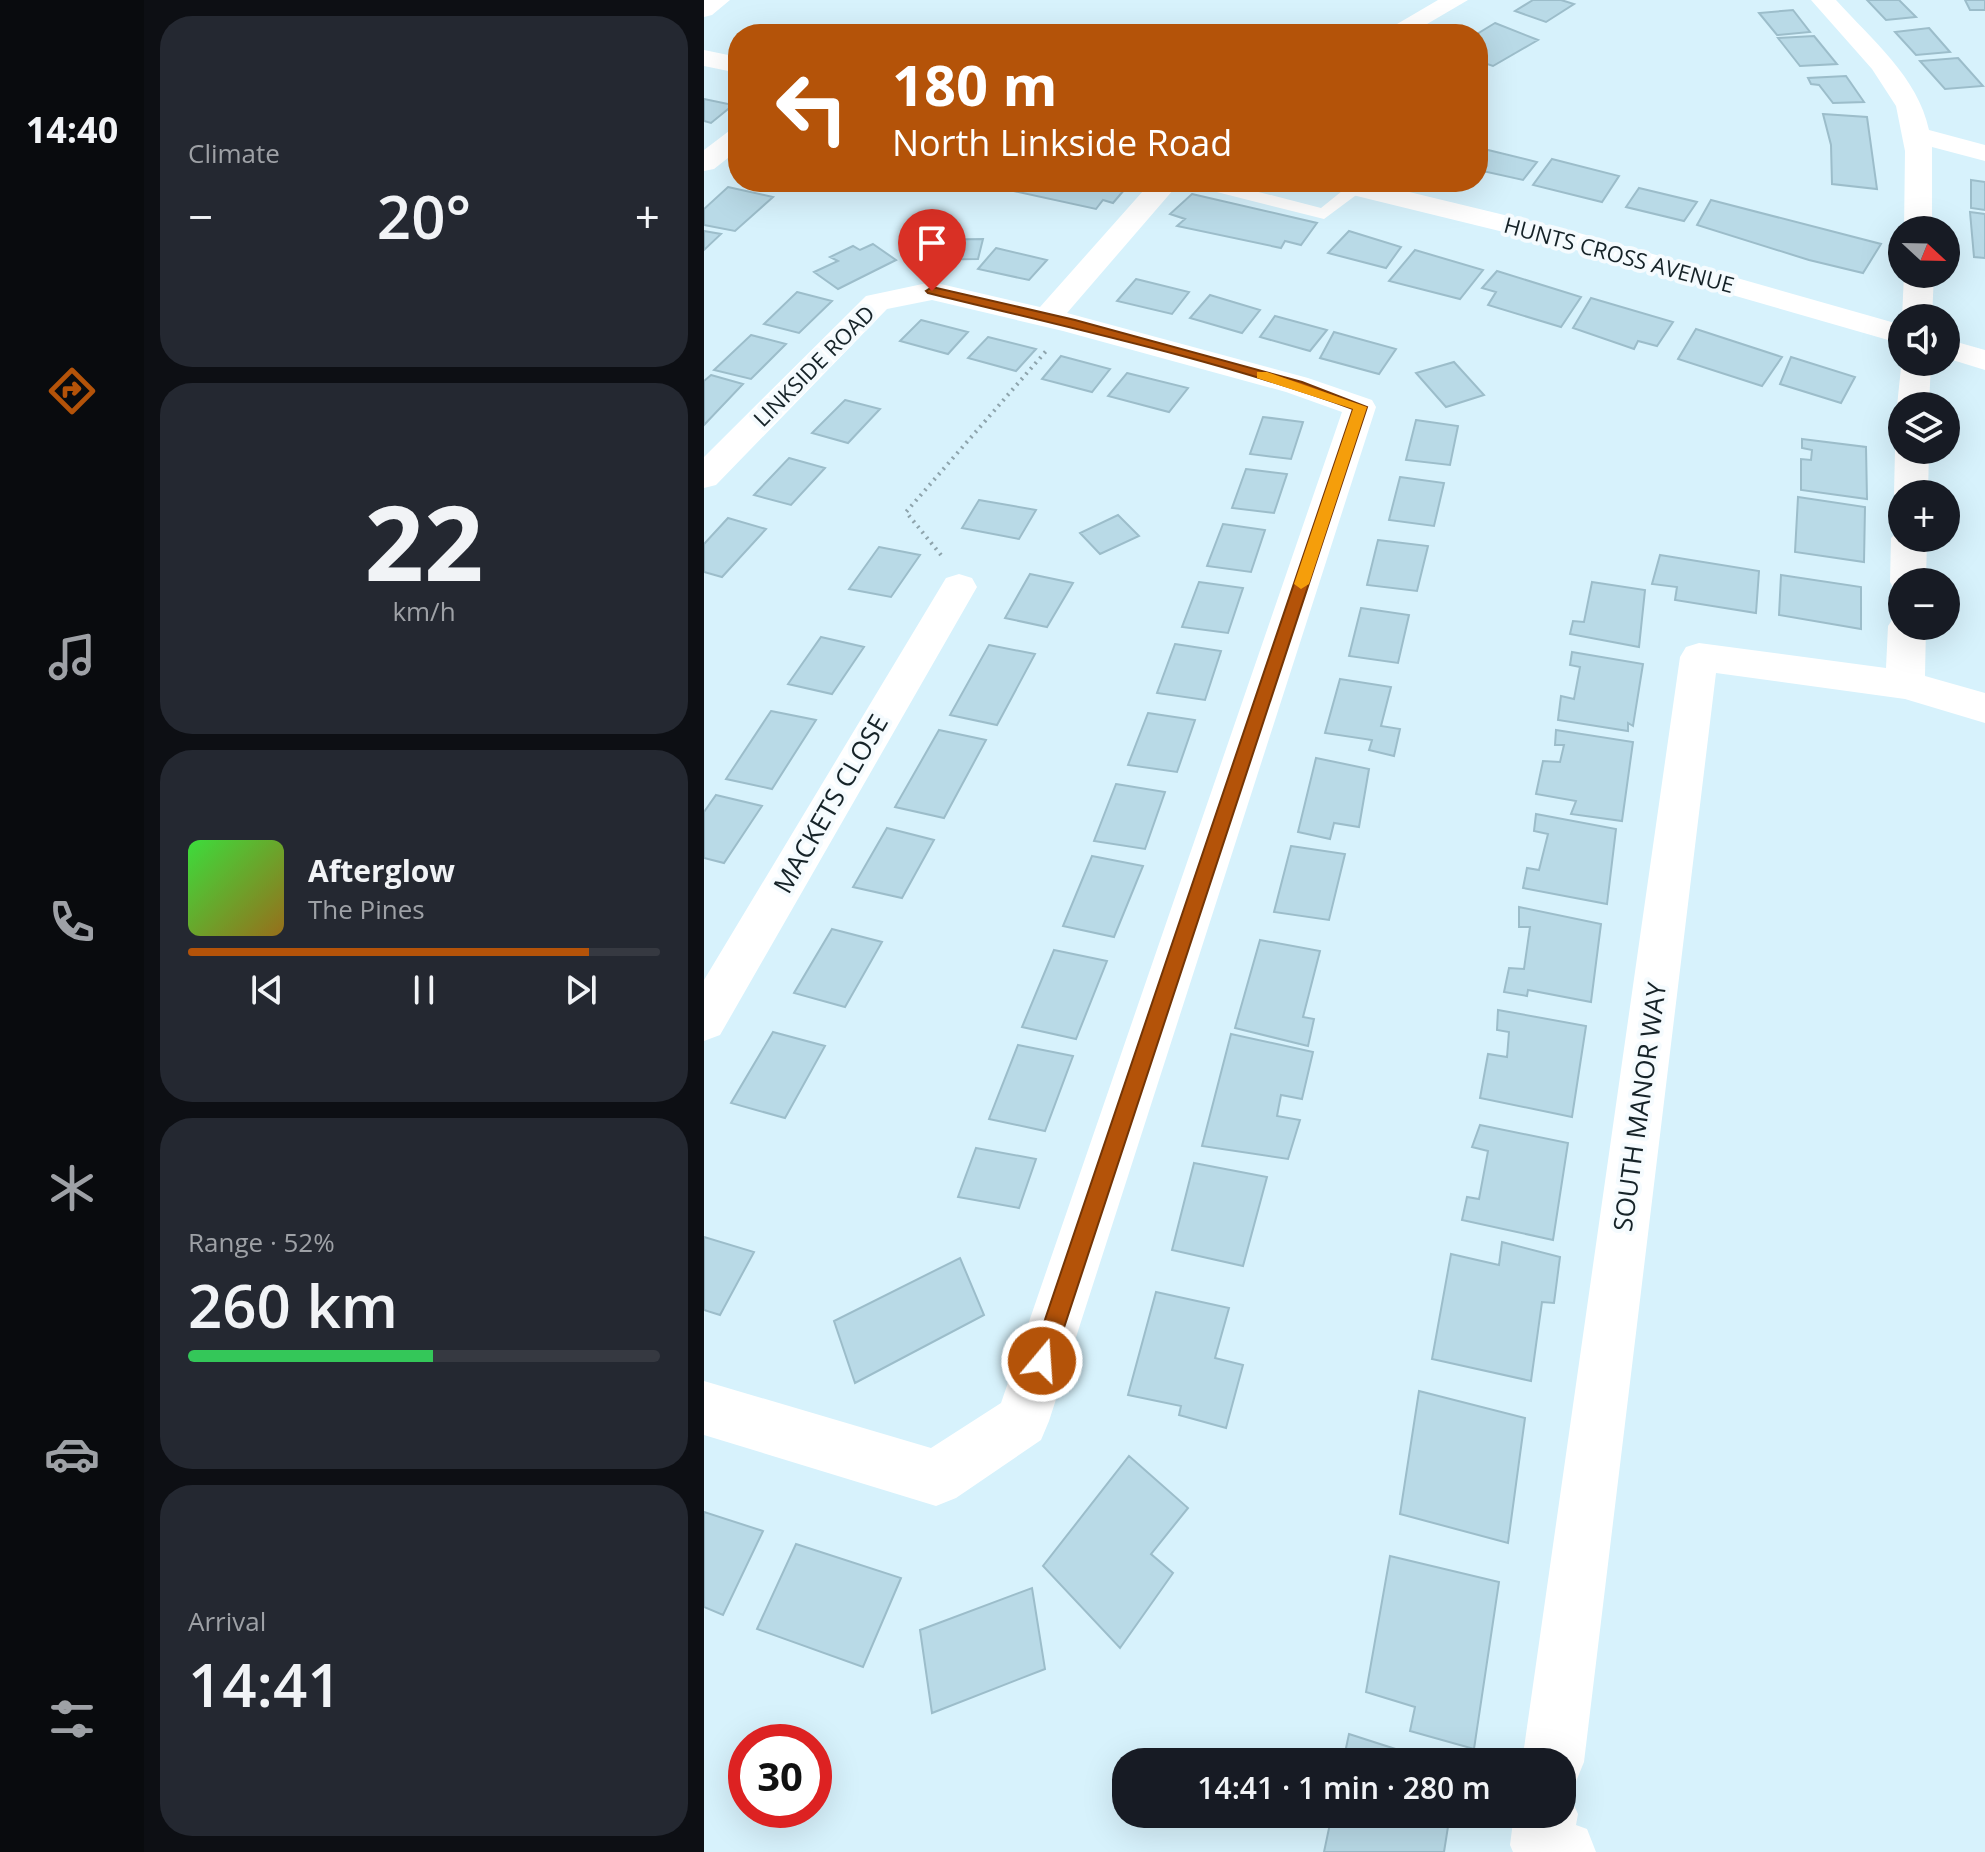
<!DOCTYPE html>
<html lang="en">
<head>
<meta charset="utf-8">
<style>
  body { margin:0; font-family:"Open Sans",sans-serif; background:#242831; color:#f1f3f6; height:100vh; display:flex; flex-direction:column; font-size:30px; white-space:nowrap }
  * { box-sizing:border-box; margin:0 }
  p { font-size:26px; color:#9ea1a6 }
  .icon { flex:none; width:44px; height:44px; fill:none; stroke:currentColor; stroke-width:2; stroke-linecap:round; stroke-linejoin:round }
  .map { position:relative; flex:1; overflow:hidden }
  .side { display:flex; flex-direction:column; gap:16px; padding:16px; background:#0d0f14; width:560px }
  .side>* { flex:none }
  .banner { position:absolute; left:24px; top:24px; width:760px; height:168px; border-radius:32px; box-shadow:0 8px 32px #0002; background:#b45309; color:#fff; overflow:hidden }
  .needle { width:52px; rotate:112deg }
  .fabs { position:absolute; left:1184px; top:216px; display:grid; gap:16px }
  .fabs a { display:grid; place-items:center; width:72px; height:72px; border-radius:50%; background:#171b24; box-shadow:0 8px 32px #0002; font-size:40px }
  .speed { position:absolute; left:24px; top:1724px; display:flex; gap:16px; font-size:40px; font-weight:700; text-align:center }
  .speed>* { display:grid; place-content:center; width:104px; height:104px; border-radius:50%; background:#171b24; box-shadow:0 8px 32px #0002; line-height:1 }
  .speed .limit { border:12px solid #d22; background:#fff; color:#111 }
  .pin { position:absolute; display:grid; place-items:center; width:68px; height:68px; color:#fff; margin:-82px -34px; border-radius:50% 50% 50% 0; rotate:-45deg; box-shadow:0 0 8px #0007 }
  .pin .icon { rotate:45deg }
  .me { position:absolute; width:88px; margin:-44px; rotate:18deg; stroke-linejoin:round; filter:drop-shadow(0 0 6px #0008) }
  .turn { display:flex; align-items:center; gap:28px; height:168px; padding:0 32px; font-size:36px }
  .turn .icon { width:104px; height:104px; stroke-width:2.5 }
  .turn b { display:block; font-size:56px; line-height:68px }
  .big { font-size:60px; font-weight:600; line-height:1.1 }
  .side .card { flex:1; display:flex; flex-direction:column; justify-content:center; gap:12px; min-width:0; padding:0 28px; border-radius:32px; background:#242831 }
  .side .dial { align-items:center; gap:0 }
  .dial b { font-size:104px; line-height:1 }
  .song { display:flex; align-items:center; gap:24px }
  .cover { width:96px; height:96px; border-radius:12px; background:linear-gradient(135deg,hsl(120 70% 55%),hsl(40 70% 35%)) }
  .played { height:8px; border-radius:4px; background:linear-gradient(90deg,#b45309 85%,#363941 85%) }
  .keys { display:flex; justify-content:space-around; direction:ltr }
  .heat { display:flex; justify-content:space-between; align-items:center; font-size:44px; direction:ltr }
  .charge { height:12px; border-radius:6px; background:linear-gradient(90deg,#34c759 52%,#363941 0) }
  .trip { position:absolute; left:408px; top:1748px; width:464px; height:80px; border-radius:32px; background:#171b24; box-shadow:0 8px 32px #0002; font-weight:600; line-height:80px; text-align:center }
  main { display:flex; flex:1; min-height:0 }
  .tabs { display:flex; flex-direction:column; width:144px; justify-content:space-around; align-items:center; background:#090b0e; color:#9ea1a6 }
  .tabs .icon { width:56px; height:56px }
  .tabs .selected { color:#b45309 }
  .tabs b { font-size:36px; color:#f1f3f6 }
  .map>svg:first-child { display:block }
  .building { fill:#b9dae7; stroke:#9cbdca; stroke-width:2 }
  .lines { fill:none; stroke-linecap:round; stroke-linejoin:round }
  .path { stroke:#8ea4ac; stroke-width:4; stroke-dasharray:2 5; stroke-linecap:butt }
  .lane { fill:#fff; fill-rule:evenodd }
  .street { fill:#fff; fill-rule:evenodd }
  .secondary { fill:#fff; fill-rule:evenodd }
  .route { fill:#b45309; stroke:#753606; stroke-width:2 }
  .slow { fill:#f59e0b }
  .labels { text-anchor:middle; stroke-width:8; stroke-linejoin:round; paint-order:stroke }
  .far-street-label { font-size:22px; fill:#162328; stroke:#f5fbfe }
  .street-label { font-size:26px; fill:#162328; stroke:#f5fbfe }
</style>
</head>
<body>
<main>
<nav class="tabs">
<b>14:40</b>
<svg class="icon selected" aria-label="directions" viewBox="0 0 24 24"><path d="M12 3l9 9-9 9-9-9zM9 14v-3h6M13 9l2 2-2 2"/></svg>
<svg class="icon" aria-label="music" viewBox="0 0 24 24"><path d="M9 18V5l10-2v13"/><circle cx="6" cy="18" r="3"/><circle cx="16" cy="16" r="3"/></svg>
<svg class="icon" aria-label="phone" viewBox="0 0 24 24"><path d="M5 4h4l2 5-3 2q2 4 5 5l2-3 5 2v4C11 20 4 13 5 4z"/></svg>
<svg class="icon" aria-label="climate" viewBox="0 0 24 24"><path d="M12 3v18M4 7l16 10M4 17L20 7"/></svg>
<svg class="icon" aria-label="car" viewBox="0 0 24 24"><path d="M5 17H2v-5l4-1 3-4h7l3 4 3 1v5h-3M9 17h6M6 11h13"/><circle cx="7" cy="17" r="2"/><circle cx="17" cy="17" r="2"/></svg>
<svg class="icon" aria-label="filters" viewBox="0 0 24 24"><path d="M4 7h16M4 17h16"/><circle cx="9" cy="7" r="2"/><circle cx="15" cy="17" r="2"/></svg>
</nav>
<section class="side">
<div class="card"><p>Climate</p>
<div class="heat"><a>−</a><b class="big">20°</b><a>+</a></div>
</div>
<div class="card dial"><b>22</b><p>km/h</p></div>
<div class="card">
<div class="song"><i class="cover"></i><div><b>Afterglow</b><p>The Pines</p></div></div>
<div class="played"></div>
<div class="keys"><svg class="icon" aria-label="previous" viewBox="0 0 24 24"><path d="M18 5L8 12l10 7zM5 5v14"/></svg><svg class="icon" aria-label="pause" viewBox="0 0 24 24"><path d="M8 5v14M16 5v14"/></svg><svg class="icon" aria-label="next" viewBox="0 0 24 24"><path d="M6 5l10 7-10 7zM19 5v14"/></svg></div>
</div>
<div class="card"><p>Range · 52%</p><b class="big">260 km</b><div class="charge"></div></div>
<div class="card"><p>Arrival</p><b class="big">14:41</b></div>
</section>
<div class="map">
<svg width="1281" height="1852" viewBox="0 0 1281 1852">
  <rect width="100%" height="100%" fill="#d7f2fc"/>
  <path class="building" d="M829,0H857L870,4L842,22L811,11Z
    M1163,0H1195L1212,17L1182,20Z
    M1261,0H1281V10H1266Z
    M1089,10L1106,32L1073,35L1055,13Z
    M791,23L834,40L789,66L774,61L773,34Z
    M1225,28L1246,52L1212,55L1191,32Z
    M1110,36L1133,64L1096,66L1074,38Z
    M1254,58L1279,86L1241,89L1216,61Z
    M1142,76L1160,102L1129,103L1115,85L1107,84L1104,78Z
    M0,99L29,105L7,123L0,121Z
    M1119,114L1163,117L1173,189L1128,184L1127,145Z
    M780,149L833,162L819,180L774,170V156Z
    M848,159L915,176L898,202L829,185Z
    M1267,180L1281,182V210L1267,208Z
    M292,182H427L409,203L399,200L392,209L287,186Z
    M24,187L69,197L31,231L0,225V209Z
    M935,188L993,202L980,221L922,207Z
    M488,194L613,223L597,245L581,241L577,248L473,226L481,219L466,214Z
    M1007,200L1177,244L1159,273L1105,260L993,225Z
    M1266,212L1281,214V258L1270,257Z
    M0,231L17,234L0,250Z
    M645,231L697,247L682,268L624,253Z
    M279,239L274,259L201,260L207,240Z
    M169,244L192,260L134,289L110,272L134,261L126,257L149,246L156,250Z
    M292,248L343,260L325,280L274,269Z
    M711,250L779,270L756,299L685,281Z
    M793,271L877,297L857,327L784,305L792,292L778,288Z
    M432,279L485,292L468,314L413,301Z
    M93,292L128,301L95,333L60,324Z
    M506,295L556,310L538,333L486,318Z
    M887,298L969,322L953,346L934,341L930,349L869,328Z
    M571,316L623,330L606,351L556,337Z
    M217,320L264,332L244,354L196,341Z
    M992,329L1078,357L1058,386L974,359Z
    M630,332L692,349L675,374L616,358Z
    M47,335L82,344L47,379L10,370Z
    M284,337L332,349L312,371L264,358Z
    M357,356L406,369L388,392L338,379Z
    M1087,357L1151,377L1137,403L1076,384Z
    M750,362L780,395L742,407L712,373Z
    M423,373L484,388L465,412L404,396Z
    M7,375L39,384L0,425V381Z
    M141,400L176,409L144,443L108,433Z
    M559,417L599,422L587,459L546,454Z
    M712,420L754,426L746,465L702,460Z
    M1098,439L1162,447L1163,499L1097,490V459L1107,460L1108,450L1098,448Z
    M85,458L121,468L87,505L50,495Z
    M542,469L583,474L570,513L528,508Z
    M696,477L740,483L730,526L685,520Z
    M1094,497L1161,507L1160,562L1091,552Z
    M275,500L332,510L315,539L258,528Z
    M414,515L435,536L396,554L376,533Z
    M24,518L62,529L18,577L0,572V544Z
    M519,524L561,530L547,572L503,566Z
    M674,540L724,546L713,591L663,585Z
    M175,547L216,555L187,597L145,589Z
    M956,555L1055,571L1052,613L971,600L973,587L948,584Z
    M326,574L369,583L343,627L301,618Z
    M1077,575L1157,587V629L1075,615Z
    M495,582L539,588L524,633L478,627Z
    M888,582L941,590L935,647L866,634L869,621L880,622Z
    M657,608L705,615L694,663L645,656Z
    M117,637L160,647L128,694L84,684Z
    M471,644L517,651L501,700L453,693Z
    M285,645L331,654L293,725L246,715Z
    M868,652L939,664L929,726L924,723V731L854,720L857,696L870,699L876,667L866,665Z
    M636,679L687,687L677,726L696,729L690,756L665,750L668,740L621,733Z
    M67,711L112,720L68,789L22,779Z
    M444,713L491,720L473,772L424,765Z
    M235,730L282,740L240,818L191,807Z
    M852,730L929,742L918,821L867,814L872,801L832,794L839,761L856,762L860,745H851Z
    M612,758L665,769L655,827L630,823L626,839L594,832Z
    M412,784L461,792L441,849L390,841Z
    M12,795L58,806L20,863L0,858V812Z
    M832,814L912,829L903,904L819,888L823,868L835,870L844,834L830,831Z
    M183,828L230,840L198,898L149,887Z
    M587,846L641,854L625,920L570,912Z
    M388,856L439,866L410,937L359,926Z
    M815,907L897,924L887,1002L824,990L823,996L800,992L805,968L820,969L826,927H815Z
    M128,929L178,942L141,1007L90,993Z
    M556,940L616,951L599,1017L610,1019L604,1046L531,1028Z
    M350,950L403,961L372,1039L318,1027Z
    M794,1010L882,1026L868,1117L776,1098L784,1054L803,1057L805,1032L793,1030Z
    M69,1032L121,1046L81,1118L27,1103Z
    M527,1034L609,1052L598,1099L577,1095L573,1116L596,1120L584,1159L498,1146Z
    M314,1045L369,1056L341,1131L285,1119Z
    M776,1125L864,1143L849,1240L758,1220L763,1197L775,1199L784,1151L768,1147Z
    M272,1148L332,1159L315,1208L254,1197Z
    M490,1163L563,1177L539,1266L468,1250Z
    M0,1237L50,1252L16,1315L0,1310Z
    M798,1242L856,1257L850,1303L838,1302L827,1381L728,1359L747,1254L795,1265Z
    M256,1258L280,1315L151,1383L130,1321Z
    M452,1292L525,1308L511,1358L539,1365L522,1428L475,1415L477,1406L424,1395Z
    M715,1391L821,1418L804,1543L696,1514Z
    M425,1456L484,1508L447,1554L469,1573L416,1648L339,1566Z
    M0,1512L59,1531L19,1615L0,1607Z
    M92,1544L197,1578L159,1667L53,1629Z
    M686,1556L795,1582L770,1749L706,1731L711,1707L662,1692Z
    M328,1588L341,1669L228,1713L216,1630Z
    M645,1734L732,1762H639Z
    M628,1814H746L740,1852H620Z"/>
  <g class="lines">
    <path class="path" d="M237,555L202,512L343,350"/>
    <path class="lane" d="M486,182H516L617,208L648,183L655,182L663,187L620,219L489,186Z"/>
    <path class="street" d="M0,0H26L8,15L0,17Z
      M1107,0H1132C1167,39 1214,77 1225,130L1281,145V161L1228,147V230H1200L1201,151L1192,106L1168,69Z
      M34,129V150L10,169L0,171V150L25,131Z
      M447,182H476L363,313L604,378L668,400L672,407L345,1421L337,1440L252,1498L232,1506L0,1435V1381L227,1448L297,1403L638,412L582,392L359,331L228,300L183,309L12,485L0,488V457L162,296L228,282L336,307Z
      M1200,274H1230L1228,318H1198Z
      M1198,358V362H1227L1225,406H1198V413L1193,406Z
      M1198,442V450H1225L1224,494H1198V503L1190,494L1191,450Z
      M1198,528V538H1223L1222,582H1198V593L1191,591L1186,582L1187,538Z
      M255,574L268,578L273,587L16,1035L0,1041V980L242,578Z
      M1198,614V626H1222L1221,676L1281,693V723L1201,699L1012,673L880,1762L871,1784L859,1789L864,1792L874,1814L872,1825L883,1829L892,1852H809L806,1845L810,1814H858V1762H818L976,657L982,647L995,643L1182,668L1184,626L1190,617Z"/>
    <path class="secondary" d="M734,0H764L706,34H676Z
      M0,50L34,57V73L0,66Z
      M616,182H664L875,233L1198,325V344L865,248L620,188Z
      M1242,339L1281,350V370L1242,358Z"/>
  </g>
  <path class="route" d="M228,287L371,320L598,382L663,407L349,1361L346,1369L338,1372L330,1369L327,1361L649,409C511,359 366,328 224,293L222,291Z"/>
  <path class="slow" d="M553,372H563L663,407L605,584L597,589L590,584L649,409L553,378Z"/>
  <g class="labels">
    <g class="far-street-label">
      <text transform="translate(915 255) rotate(15)" y="8">HUNTS CROSS AVENUE</text>
      <text transform="translate(110 366) rotate(-45)" y="8">LINKSIDE ROAD</text>
    </g>
    <g class="street-label">
      <text transform="translate(127 804) rotate(-60)" y="9">MACKETS CLOSE</text>
      <text transform="translate(936 1107) rotate(-82)" y="9">SOUTH MANOR WAY</text>
    </g>
  </g>
</svg>
<div class="fabs">
<a><svg class="needle" viewBox="-14 -14 28 28"><path d="M0-13l5 13h-10z" fill="#e53935"/><path d="M0 13l5-13h-10z" fill="#9ea1a6"/></svg></a>
<a><svg class="icon" aria-label="sound" viewBox="0 0 24 24"><path d="M4 9h4l5-4v14l-5-4H4zM17 9q2 3 0 6"/></svg></a>
<a><svg class="icon" aria-label="layers" viewBox="0 0 24 24"><path d="M12 4l9 5-9 5-9-5zM3 14l9 5 9-5"/></svg></a>
<a>+</a>
<a>−</a>
</div>
<div class="speed"><div class="limit">30</div></div>
<div class="pin" style="left:228px;top:291px;background:#d93025"><svg class="icon" aria-label="arrive" viewBox="0 0 24 24"><path d="M6 21V4h12l-3 4 3 4H6"/></svg></div>
<svg class="me" style="left:338px;top:1361px" viewBox="-20 -20 40 40"><circle r="17" fill="#b45309" stroke="#fff" stroke-width="3"/><path d="M0-11L8 9 0 5-8 9z" fill="#fff"/></svg>
<div class="trip">14:41 · 1 min · 280 m</div>
<div class="banner">
<div class="turn"><svg class="icon" aria-label="left" viewBox="0 0 24 24"><path d="M17 20v-9H6M10 6l-5 5 5 5"/></svg><div><b>180 m</b>North Linkside Road</div></div>
</div>
</div>
</main>
</body>
</html>
